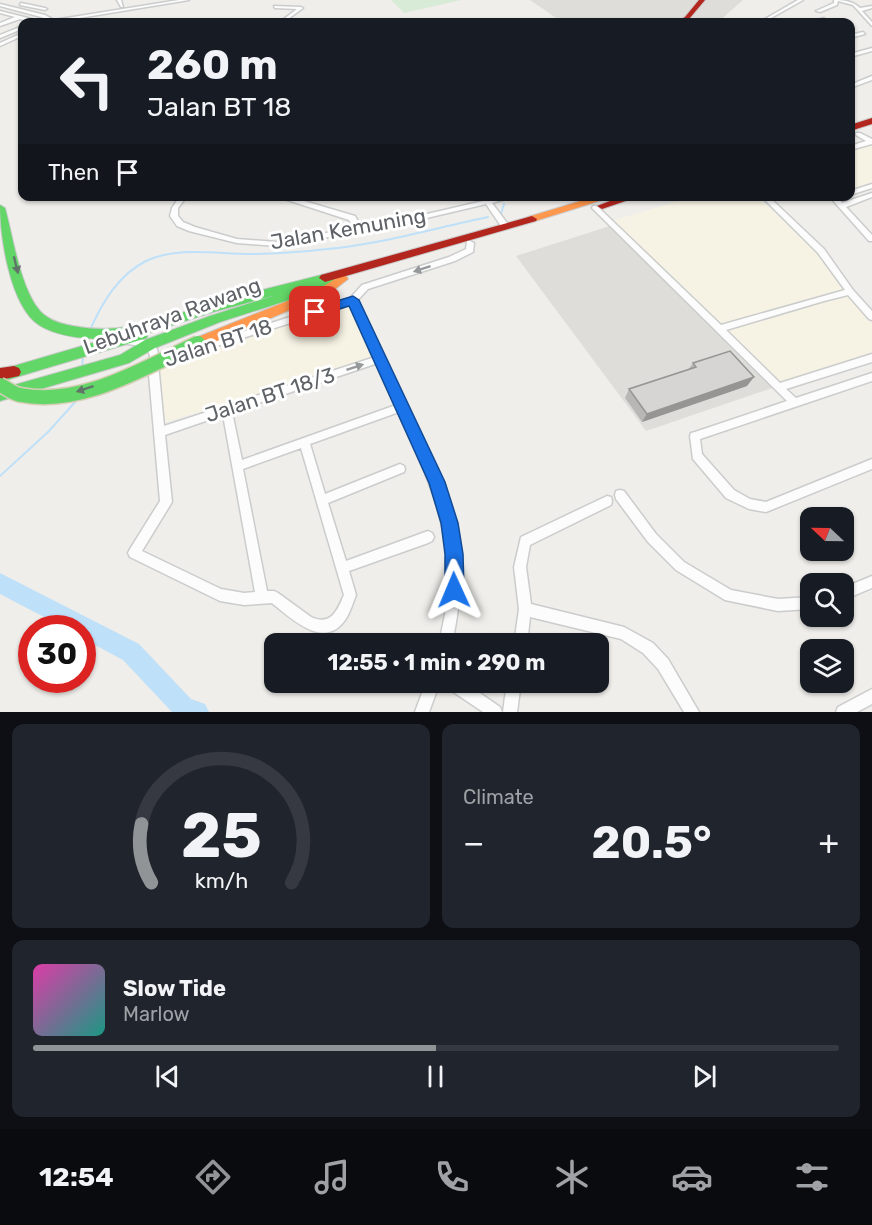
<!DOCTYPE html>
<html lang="en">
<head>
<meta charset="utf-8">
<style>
  body { margin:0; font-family:Rubik,sans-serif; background:#20242c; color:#f1f3f6; height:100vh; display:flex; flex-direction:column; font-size:22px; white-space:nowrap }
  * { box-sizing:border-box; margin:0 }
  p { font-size:20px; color:#9ea1a6 }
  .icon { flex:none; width:33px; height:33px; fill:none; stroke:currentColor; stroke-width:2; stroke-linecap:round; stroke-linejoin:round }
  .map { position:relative; height:712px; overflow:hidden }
  .side { display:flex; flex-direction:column; gap:12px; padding:12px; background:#0d0f14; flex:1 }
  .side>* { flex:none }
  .top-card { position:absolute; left:18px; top:18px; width:837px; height:183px; border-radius:12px; box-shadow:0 2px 4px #0004; background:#171b24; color:#f1f3f6; overflow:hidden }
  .needle { width:39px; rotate:292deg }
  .controls { position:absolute; left:800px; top:507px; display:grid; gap:12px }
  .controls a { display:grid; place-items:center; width:54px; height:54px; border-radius:12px; background:#171b24; box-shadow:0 2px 4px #0004; font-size:30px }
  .speed { position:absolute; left:18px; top:615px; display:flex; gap:12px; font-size:30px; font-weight:700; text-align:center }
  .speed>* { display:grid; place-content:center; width:78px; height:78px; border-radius:50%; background:#171b24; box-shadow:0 2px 4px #0004; line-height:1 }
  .speed .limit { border:9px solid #d22; background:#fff; color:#111 }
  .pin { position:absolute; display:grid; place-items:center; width:51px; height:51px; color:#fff; margin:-26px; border-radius:12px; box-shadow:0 3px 9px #0006 }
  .me { position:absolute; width:66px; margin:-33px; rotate:359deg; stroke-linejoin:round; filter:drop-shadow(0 0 4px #0008) }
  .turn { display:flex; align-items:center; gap:21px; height:126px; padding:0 30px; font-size:27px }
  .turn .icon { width:78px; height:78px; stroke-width:2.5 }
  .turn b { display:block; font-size:42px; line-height:51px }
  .then { display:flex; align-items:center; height:57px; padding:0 30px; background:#0003; gap:12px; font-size:22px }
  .big { font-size:45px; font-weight:700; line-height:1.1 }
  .side .widget { flex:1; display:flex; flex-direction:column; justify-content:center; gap:9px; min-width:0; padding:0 21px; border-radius:12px; background:#20242c }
  .side .dial { align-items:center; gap:0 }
  .dial svg { height:156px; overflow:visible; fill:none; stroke:#363941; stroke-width:7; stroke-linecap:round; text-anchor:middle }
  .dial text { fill:#f1f3f6; stroke:none }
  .song { display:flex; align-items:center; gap:18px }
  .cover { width:72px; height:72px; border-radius:9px; background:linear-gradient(135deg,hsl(320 70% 55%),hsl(170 70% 35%)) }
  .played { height:6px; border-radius:3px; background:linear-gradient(90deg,#919496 50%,#363941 50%) }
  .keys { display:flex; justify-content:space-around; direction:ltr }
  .heat { display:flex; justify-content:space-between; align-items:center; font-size:33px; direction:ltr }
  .side .tiles { flex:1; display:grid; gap:12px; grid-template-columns:1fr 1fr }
  .widget:last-child { grid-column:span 2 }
  .trip { position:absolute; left:264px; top:633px; width:345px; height:60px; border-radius:12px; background:#171b24; box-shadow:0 2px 4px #0004; font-weight:700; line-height:60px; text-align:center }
  .menu { display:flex; height:96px; justify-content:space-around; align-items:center; background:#090b0e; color:#9ea1a6 }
  .menu .icon { width:42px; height:42px }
  .menu .on { color:#919496 }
  .menu b { font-size:27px; color:#f1f3f6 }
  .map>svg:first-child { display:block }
  .commercial { fill:#f7f3e4 }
  .industrial { fill:#dfddda }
  .green { fill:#d8ebd6 }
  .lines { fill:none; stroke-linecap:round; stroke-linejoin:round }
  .stream { stroke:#bfe0f9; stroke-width:2 }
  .river { fill:#bfe0f9; fill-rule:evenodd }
  .street-casing { stroke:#cbcccc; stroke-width:3 }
  .fast-casing { stroke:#cacacb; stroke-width:2 }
  .slow-casing { stroke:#cacacb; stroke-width:2 }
  .jam-casing { stroke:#cacacb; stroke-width:2 }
  .street { fill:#fdfcfc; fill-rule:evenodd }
  .fast { fill:#63d668; fill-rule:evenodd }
  .slow { fill:#ff974d; fill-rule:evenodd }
  .jam { fill:#b3261e; fill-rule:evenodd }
  .fast-bridge-casing { stroke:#d7ceb8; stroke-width:17; stroke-linecap:butt }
  .fast-bridge { stroke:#63d668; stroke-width:14 }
  .wall { fill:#b8b7b5 }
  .shaded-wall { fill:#969594 }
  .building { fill:#d6d5d3; stroke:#969594; stroke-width:1.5 }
  .oneway { fill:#607468 }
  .oneway2 { fill:#96999c }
  .route { fill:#1a73e8; stroke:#114b97; stroke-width:1.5 }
  .labels { text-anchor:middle; stroke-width:6; stroke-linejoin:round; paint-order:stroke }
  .street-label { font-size:21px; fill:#5f6368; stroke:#fff }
</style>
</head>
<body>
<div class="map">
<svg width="872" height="712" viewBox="0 0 872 712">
  <rect width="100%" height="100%" fill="#efeeea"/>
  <path class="commercial" d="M872,143V184L850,191V149Z
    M692,197H758L816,252L849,297L872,323V352L780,383L612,221Z
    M351,304L376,357L163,423L157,369L312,312Z"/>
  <path class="industrial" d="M530,0H743L718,22H562Z
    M610,226L775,387L646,431L516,256Z"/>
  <path class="green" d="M391,0H461L404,13Z"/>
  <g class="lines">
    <path class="stream" d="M501,214L504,204
      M90,330C102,303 118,275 146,261C178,246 216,254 250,254C276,254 302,252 327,249C382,244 435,228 488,217
      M82,368L83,356
      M0,476L48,432L77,400"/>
    <path class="river" d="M0,573L139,644L191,699L205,704L209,712H172L123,660L82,638V628H65L0,594Z"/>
    <defs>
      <path id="street" d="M117,0H121L123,7H121Z
        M179,0H189L55,22H48L49,21L41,17L0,6V4L45,15L54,20Z
        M798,0H803L764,22H760Z
        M834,0C844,0 853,1 860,8L872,6V8L862,11L872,22V26L853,5L838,1L837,5L820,12L816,11L834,3Z
        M21,3L45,8L47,9L45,10L20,5Z
        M274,6L301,7L303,8L284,22H280L297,9L275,8Z
        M0,11L32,19L33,22H29L28,21L20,19L0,26V23L15,17L0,13Z
        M824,18L826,20L815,22H809Z
        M20,27H22V29L0,38V35Z
        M863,32L865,34L850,38V35Z
        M20,34H22V36L0,46V43Z
        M872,48V51L850,57V54Z
        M872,76V80L850,88V85Z
        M856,133H860L872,139V144L850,150V146L866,141L856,135Z
        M872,184V188L850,195V191Z
        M872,193V197L846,207L872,235V241H869L829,196H836L842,203Z
        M180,196H187L178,208V216L183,222L195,227L237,239L277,242L354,228L349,220L275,196H287L355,216L361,227L397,221L483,201L480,196H487L489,199L502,196H516L492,203L510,227L506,229H503L486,204L397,225L277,246L237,243L189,231L177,226L170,216L172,208Z
        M761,196H768L824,249L853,290L872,311V320L869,319L848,295L824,301L726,330L780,383L872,354V362L786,389L796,398L872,373V381L700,439L702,454L734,490L750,499L766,502L872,459V469L766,512L749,509L726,498L693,459L690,436L691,433L695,432L787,401L592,208L593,206H597L721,325L845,290L818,253Z
        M467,241H470L474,243L473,252L455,261L368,289L357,301C375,339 393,378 411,416C431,460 454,505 459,553C463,584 458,614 452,644H439C443,622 449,601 449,580C448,519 423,466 399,412L310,444L325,494L400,464L404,466L405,469L404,472L328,503L346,561L428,531L432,533L434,537L432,541L428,543L349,571L356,595C353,602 351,610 347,617C326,652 293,620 272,603L244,605L220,601L130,557L128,553L130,549L160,501L148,363L150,356L147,347L121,343L120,341L121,339L124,338C143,340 161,337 158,363L164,426L375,357L351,304L195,353L192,352L191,350L192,348L350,298L362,285L449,257L466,249ZM378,363L396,405L242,460L232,412ZM223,415L255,592L244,593L221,589L142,551L172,502L165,435ZM301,448L344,595C337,611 331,626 311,617L278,593L274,591H267L243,469Z
        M620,490L624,491L656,534L684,562L731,590L778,599L810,597V609L778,611L725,600L676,570L648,542L616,499L615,495L616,491Z
        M607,496L611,497L612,501L611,505L530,545L526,567L531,604L624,627L653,643L668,659L699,712H684L658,669L643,653L621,639L530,617L527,644H514L519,609L514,567L521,537Z
        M872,576V588L843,600V588Z
        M426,682H440L429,712H415Z
        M444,682H464L500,707L502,712H483L446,687Z
        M507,682H521L517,712H503Z
        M872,689V704L857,712H836L838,707Z"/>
      <path id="fast" d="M0,205L5,208C13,237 20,288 40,311C48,320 61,324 73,326C129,337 171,314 223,300C257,291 291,283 325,274L338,282L336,285L220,322L155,348L129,363L0,401V389L120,355L145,340L210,316L276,295L213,312L148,333L147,338L0,382V370L106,339C85,339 58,337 39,325C10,306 0,236 0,205Z"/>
      <path id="slow" d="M597,196H615L532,222L527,219L528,217Z
        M342,275L346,276L348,279L330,293L203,347L198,348L191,343L193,339L322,287Z"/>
      <path id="jam" d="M699,0H705L689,19L676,22L685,17Z
        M872,118V124L850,131V125Z
        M623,196H640L602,209L597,206Z
        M532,216L537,219L536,221L325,282L319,278L321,275Z
        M14,366L19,368L21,372L19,376L0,380V368Z"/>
    </defs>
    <use href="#street" class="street-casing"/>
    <use href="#fast" class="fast-casing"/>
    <use href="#slow" class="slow-casing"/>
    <use href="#jam" class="jam-casing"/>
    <use href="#street" class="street"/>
    <use href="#fast" class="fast"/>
    <use href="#slow" class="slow"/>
    <use href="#jam" class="jam"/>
    <defs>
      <path id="fast-bridge" d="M0,385C7,388 13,394 21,395C82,407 145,367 198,343"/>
    </defs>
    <use href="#fast-bridge" class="fast-bridge-casing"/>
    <use href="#fast-bridge" class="fast-bridge"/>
  </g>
  <path class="wall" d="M693,363L747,386L642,422L625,398L629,389L688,370Z"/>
  <path class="shaded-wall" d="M754,377L747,386L642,422L647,414Z"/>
  <path class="building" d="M730,351L754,377L647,414L629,389L696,367L693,363Z"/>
  <defs><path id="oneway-solid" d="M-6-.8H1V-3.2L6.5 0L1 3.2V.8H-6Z" transform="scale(1.5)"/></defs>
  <g class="oneway">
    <use href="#oneway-solid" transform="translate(16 265) rotate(76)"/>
    <use href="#oneway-solid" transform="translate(85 389) rotate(162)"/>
  </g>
  <g class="oneway2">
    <use href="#oneway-solid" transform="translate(422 269) rotate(162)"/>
    <use href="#oneway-solid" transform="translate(355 367) rotate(-18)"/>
  </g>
  <path class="route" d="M353,296L359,300L445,482L458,523L463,554L464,590L461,597L454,600L448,597L445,590V554L441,523L429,483L349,306L315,317L309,312L311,309Z"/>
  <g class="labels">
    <g class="street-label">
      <text transform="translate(348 229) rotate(-10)" y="7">Jalan Kemuning</text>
      <text transform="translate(172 316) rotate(-20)" y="7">Lebuhraya Rawang</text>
      <text transform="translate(218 343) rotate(-18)" y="7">Jalan BT 18</text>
      <text transform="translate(270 395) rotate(-18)" y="7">Jalan BT 18/3</text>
    </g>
  </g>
</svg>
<div class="controls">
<a><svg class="needle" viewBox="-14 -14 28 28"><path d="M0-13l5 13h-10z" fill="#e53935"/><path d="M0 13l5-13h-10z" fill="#9ea1a6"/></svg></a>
<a><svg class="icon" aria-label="search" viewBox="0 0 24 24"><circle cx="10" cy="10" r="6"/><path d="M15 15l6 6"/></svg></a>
<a><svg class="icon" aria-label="layers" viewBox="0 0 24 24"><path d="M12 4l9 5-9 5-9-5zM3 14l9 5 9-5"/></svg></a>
</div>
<div class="speed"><div class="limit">30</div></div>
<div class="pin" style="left:315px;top:312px;background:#d93025"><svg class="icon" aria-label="arrive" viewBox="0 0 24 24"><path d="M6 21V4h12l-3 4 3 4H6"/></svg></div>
<svg class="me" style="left:454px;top:590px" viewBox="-20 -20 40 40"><path d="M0-17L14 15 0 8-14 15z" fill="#1a73e8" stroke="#fff" stroke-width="4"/></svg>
<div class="trip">12:55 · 1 min · 290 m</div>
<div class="top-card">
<div class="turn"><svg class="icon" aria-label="left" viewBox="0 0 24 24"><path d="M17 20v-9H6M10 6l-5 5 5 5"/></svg><div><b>260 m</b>Jalan BT 18</div></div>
<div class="then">Then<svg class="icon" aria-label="arrive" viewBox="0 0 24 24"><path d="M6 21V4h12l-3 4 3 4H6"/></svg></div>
</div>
</div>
<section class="side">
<div class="tiles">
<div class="widget dial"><svg viewBox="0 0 100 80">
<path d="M14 69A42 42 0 1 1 86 69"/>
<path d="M14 69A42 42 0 0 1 9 39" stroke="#919496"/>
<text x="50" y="56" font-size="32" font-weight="700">25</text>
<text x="50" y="72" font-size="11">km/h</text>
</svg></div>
<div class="widget"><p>Climate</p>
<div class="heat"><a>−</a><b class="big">20.5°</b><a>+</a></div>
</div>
<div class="widget">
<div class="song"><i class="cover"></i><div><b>Slow Tide</b><p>Marlow</p></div></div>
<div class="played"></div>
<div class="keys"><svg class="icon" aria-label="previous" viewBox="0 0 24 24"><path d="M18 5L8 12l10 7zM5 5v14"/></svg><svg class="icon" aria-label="pause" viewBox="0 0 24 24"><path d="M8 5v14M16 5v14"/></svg><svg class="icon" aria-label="next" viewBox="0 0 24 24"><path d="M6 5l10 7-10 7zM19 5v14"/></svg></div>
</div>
</div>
</section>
<nav class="menu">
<b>12:54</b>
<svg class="icon on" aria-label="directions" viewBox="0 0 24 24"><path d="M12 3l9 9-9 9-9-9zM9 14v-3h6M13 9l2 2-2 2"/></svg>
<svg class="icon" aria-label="music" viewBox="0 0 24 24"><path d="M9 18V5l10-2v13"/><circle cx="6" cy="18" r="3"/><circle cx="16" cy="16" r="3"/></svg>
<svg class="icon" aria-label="phone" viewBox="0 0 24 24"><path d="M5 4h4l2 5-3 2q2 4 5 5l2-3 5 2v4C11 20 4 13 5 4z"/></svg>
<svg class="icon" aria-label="climate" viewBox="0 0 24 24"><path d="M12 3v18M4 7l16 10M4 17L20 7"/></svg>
<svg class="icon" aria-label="car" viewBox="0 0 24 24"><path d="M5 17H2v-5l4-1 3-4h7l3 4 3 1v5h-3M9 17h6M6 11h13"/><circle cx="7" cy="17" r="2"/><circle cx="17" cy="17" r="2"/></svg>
<svg class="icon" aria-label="filters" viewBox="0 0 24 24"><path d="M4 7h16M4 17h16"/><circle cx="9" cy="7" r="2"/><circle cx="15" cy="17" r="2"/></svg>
</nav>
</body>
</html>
